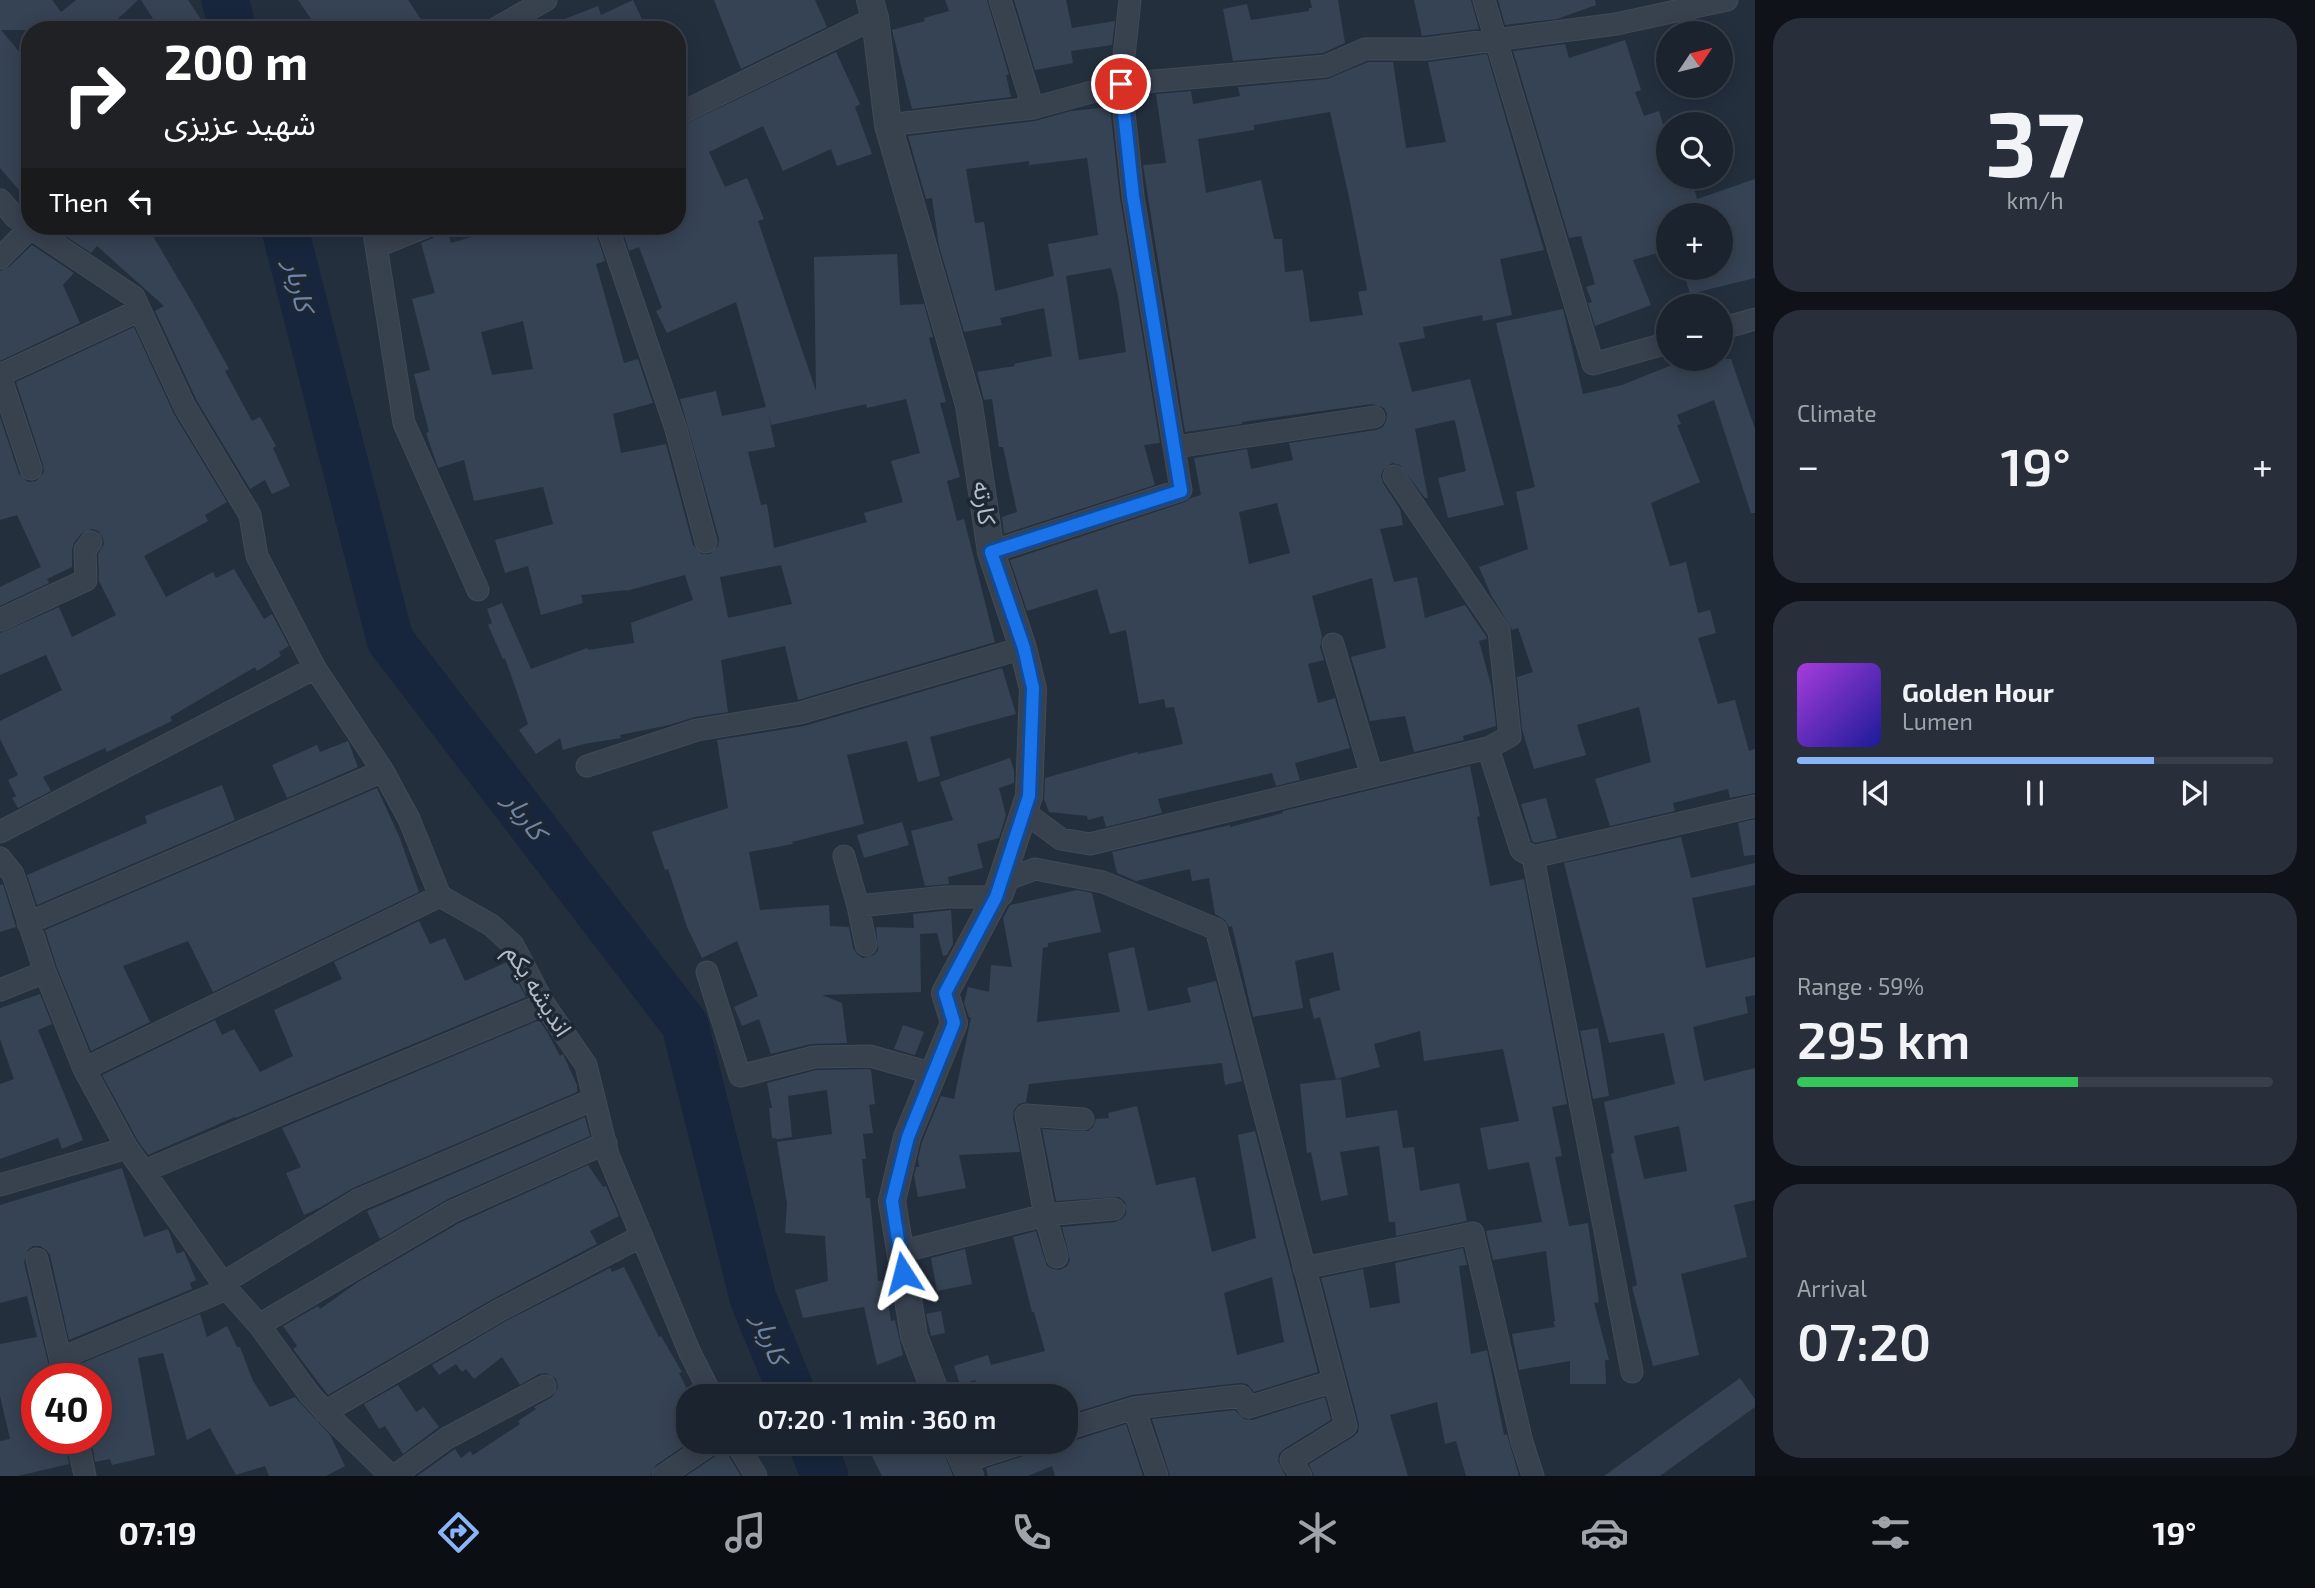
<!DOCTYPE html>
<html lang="en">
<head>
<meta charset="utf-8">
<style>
  body { margin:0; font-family:"Exo 2","Noto Sans Arabic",sans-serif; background:#282f3a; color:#f1f3f6; height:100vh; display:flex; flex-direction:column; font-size:26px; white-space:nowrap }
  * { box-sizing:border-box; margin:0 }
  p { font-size:23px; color:#a0a4aa }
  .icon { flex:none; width:38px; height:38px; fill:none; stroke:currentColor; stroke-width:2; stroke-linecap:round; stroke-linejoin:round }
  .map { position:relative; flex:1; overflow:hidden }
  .panel { display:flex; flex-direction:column; gap:18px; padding:18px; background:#0f1319; width:560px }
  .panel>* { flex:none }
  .top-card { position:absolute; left:21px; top:21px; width:665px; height:214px; border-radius:28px; box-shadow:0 4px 18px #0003,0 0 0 2px #39404a; background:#202124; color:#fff; overflow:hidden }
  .needle { width:46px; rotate:55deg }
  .tools { position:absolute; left:1656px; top:21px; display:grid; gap:14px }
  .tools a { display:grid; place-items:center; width:77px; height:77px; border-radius:50%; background:#1b232e; box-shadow:0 4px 18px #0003,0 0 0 2px #39404a; font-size:35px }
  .speed { position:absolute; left:21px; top:1363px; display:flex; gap:14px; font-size:35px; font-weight:700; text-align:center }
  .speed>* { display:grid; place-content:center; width:91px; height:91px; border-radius:50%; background:#1b232e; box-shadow:0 4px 18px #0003,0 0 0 2px #39404a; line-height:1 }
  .speed .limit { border:10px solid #d22; background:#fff; color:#111 }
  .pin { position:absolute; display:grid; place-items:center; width:60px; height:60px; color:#fff; margin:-30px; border:4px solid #fff; border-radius:50%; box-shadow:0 2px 7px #0007 }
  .me { position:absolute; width:77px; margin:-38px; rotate:351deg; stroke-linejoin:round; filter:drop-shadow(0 0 5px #0008) }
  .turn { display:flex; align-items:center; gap:24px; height:147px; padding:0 28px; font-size:32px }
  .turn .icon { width:91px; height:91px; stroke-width:2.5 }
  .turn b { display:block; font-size:49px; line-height:60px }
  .then { display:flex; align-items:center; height:66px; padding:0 28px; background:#0003; gap:14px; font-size:26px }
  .big { font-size:52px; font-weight:600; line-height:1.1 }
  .panel .tile { flex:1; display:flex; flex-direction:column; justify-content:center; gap:10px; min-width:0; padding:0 24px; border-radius:28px; background:#282f3a }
  .panel .dial { align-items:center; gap:0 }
  .dial b { font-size:91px; line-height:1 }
  .song { display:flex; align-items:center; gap:21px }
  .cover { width:84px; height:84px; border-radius:10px; background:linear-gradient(135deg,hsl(280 70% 55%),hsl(240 70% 35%)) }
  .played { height:7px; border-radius:4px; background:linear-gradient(90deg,#8ab4f8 75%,#39404a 75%) }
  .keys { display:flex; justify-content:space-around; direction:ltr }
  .heat { display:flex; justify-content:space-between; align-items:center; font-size:38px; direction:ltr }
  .charge { height:10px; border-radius:5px; background:linear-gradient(90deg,#34c759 59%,#39404a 0) }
  .trip { position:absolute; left:676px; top:1384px; width:402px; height:70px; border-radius:28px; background:#1b232e; box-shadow:0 4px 18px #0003,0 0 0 2px #39404a; font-weight:600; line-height:70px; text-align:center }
  .dock { display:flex; height:112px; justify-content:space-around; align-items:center; background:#0b0e12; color:#a0a4aa }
  .dock .icon { width:49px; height:49px }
  .dock .on { color:#8ab4f8 }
  .dock b { font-size:32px; color:#f1f3f6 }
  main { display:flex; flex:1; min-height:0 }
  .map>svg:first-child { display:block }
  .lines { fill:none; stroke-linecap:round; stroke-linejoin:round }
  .river { stroke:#17263c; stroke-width:47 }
  .building { fill:#364354; fill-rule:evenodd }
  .minor-casing { stroke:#414a57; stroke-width:23 }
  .tertiary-casing { stroke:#414a57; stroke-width:28 }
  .minor { stroke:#38414e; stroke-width:21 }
  .tertiary { stroke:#38414e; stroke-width:26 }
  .route-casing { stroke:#114b97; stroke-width:18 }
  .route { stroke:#1a73e8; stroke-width:12 }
  .labels { text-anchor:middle; stroke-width:7; stroke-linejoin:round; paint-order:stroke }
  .street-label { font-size:24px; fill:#b4bcc9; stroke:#1d2633 }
  .water-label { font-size:26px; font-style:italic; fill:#6d86a8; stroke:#1d2633 }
</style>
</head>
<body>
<main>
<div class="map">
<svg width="1755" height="1476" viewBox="0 0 1755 1476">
  <rect width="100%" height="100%" fill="#242f3e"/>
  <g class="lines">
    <path class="river" d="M225,0L233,30
      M284,226L390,640L685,1025L753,1298L793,1396
      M811,1442L825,1476"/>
  </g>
  <path class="building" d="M0,0H52L61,12L76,0H138L106,30H1L30,65V203L0,168Z
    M141,0H188L208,30H160Z
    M298,0H408L428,30H329L322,20L315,25Z
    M633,0L647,30H542V28L598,6L601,15Z
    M714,0H815L827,27L741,69Z
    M945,0H987L1009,75H1006L1011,97L912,109L892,30L925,21L924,18L949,11Z
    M1014,0H1066L1072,28L1115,21L1112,45L1071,51L1073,63L1035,70Z
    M1310,0H1338L1345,43L1323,53L1233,61L1223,9L1247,4L1251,20L1309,11V8H1312Z
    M1414,0H1471L1479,29L1422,36Z
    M1498,0H1595L1596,5L1557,19L1505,25Z
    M1625,40L1641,90L1635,92L1644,116L1659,111L1668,142V177H1691L1697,199L1755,179V278L1690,294L1682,268H1720V215H1668V250L1633,260L1651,305L1595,326L1588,303L1592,302L1586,287L1595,284L1581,236L1569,238L1513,51L1565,44L1569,58Z
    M836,52L860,104L855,107L872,154L837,166L831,149L783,171L763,126L709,152L725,187L747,178L764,219L758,221L816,391L814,257L897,254L900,305L924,304L933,337L929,338L946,402L940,403L960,477L947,481L957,521L964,519L995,642L798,700L785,646L721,660L728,712L695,717L669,725L620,735L621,738L584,744L563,750L560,738L536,754L519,730L528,724L505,658L503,659L488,625L492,623L487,609L502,603L531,669L587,648L588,650L634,643L631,623L693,600L685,575L626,591V590L581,595L583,603L541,615L528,566L505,573L495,540L553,524L543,487L474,501L464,460L438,468L426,433L429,432L414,374L430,370L412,299L435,293L421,243L433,238L440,228L446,226L451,243L510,226H594L605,261L596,264L624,363L638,359L653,403L613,414L621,453L666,444L693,545L702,554H710L718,546L719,539L680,399L716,391L722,416L766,407L736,302L667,333L656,311L662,308L639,247L629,251L621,226H677V128ZM523,321L533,369L492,375L481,332ZM906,399L920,453L891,461L903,502L864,513L867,522L774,548L767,504L761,505L748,452L775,447L768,413L771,425L866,404L867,408ZM781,565L792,604L728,618L720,577Z
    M1487,54L1544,250L1500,259L1512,315L1483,321L1482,315L1423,327L1425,338L1399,343L1412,392L1470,379L1504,505L1448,518L1438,478L1466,471L1455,421L1453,420L1415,429L1428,498H1425L1400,465L1392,463L1383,470L1381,476L1383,483L1400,509L1403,525L1380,529L1394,582L1417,577L1425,618L1465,605L1486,636L1487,639L1479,641L1491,685L1496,726L1463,736L1464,740L1414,752L1405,716L1370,721L1351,657L1386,648L1372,578L1312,596L1322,637L1320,647L1324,660L1308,664L1318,703L1335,698L1350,748L1295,763L1300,780L1276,786L1272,773L1158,799L1162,813L1106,827L1103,816L1088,820L1087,816L1049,812L1044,799L1045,778L1137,752L1138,754L1183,744L1174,707L1166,708L1164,699L1139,704L1126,630L1110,634L1097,589L1027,611L1010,560L1185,502L1191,498L1201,495L1194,458L1247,449L1251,469L1293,460L1289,443L1376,430L1383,427L1386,421L1387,414L1384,408L1372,404L1242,422V424L1185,432L1143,165L1166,163L1156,94L1191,91L1193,104L1240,96L1238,87L1327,79L1368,62H1393L1406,148L1446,142L1428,62ZM1330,112L1349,197L1367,290L1358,292L1363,315L1310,322L1303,270L1285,272L1282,239H1274L1261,180L1206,193L1198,139L1254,130V125ZM1277,503L1290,553L1249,564L1239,512Z
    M1110,107L1120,198L1160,443L1144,445L1155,485L1004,534L1002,517L1017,512L1003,447H999L992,399L984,400L977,372L1015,366L1014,364L1052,356L1044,308L1000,318L1002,325L964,332L939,246L932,198L926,199L908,136L1035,121L1071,111ZM1087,158L1098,235L1048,244L1054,276L995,291L984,222L975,223L966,169L1029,161V165ZM1111,268L1118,296L1126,352L1079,360L1066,276Z
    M51,226H147L196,309L229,369L225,371L252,421L260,417L276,446L273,448L290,486L272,494L265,480L250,489L197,401L155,311L164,306L97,246L91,253Z
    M32,245L74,273L63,285L80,323L0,361V271L9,267Z
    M1563,309L1583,394L1622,385L1687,359H1731L1755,429V513H1751L1714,400L1677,415L1681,424L1677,425L1700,482L1651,503L1670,566L1686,562L1698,613L1710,610L1716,633L1698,638L1718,704L1735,700L1749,751L1755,749V793L1730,798L1728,789L1673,803L1675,811L1610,826L1595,779L1651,762L1639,707L1577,725L1586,755L1534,769L1522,729L1517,677L1533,672L1518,628L1512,630L1491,595L1479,567L1528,549L1516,492L1535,487L1496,323Z
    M134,327L174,414L227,502L205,515L208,521L144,556L166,597L213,572L216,578L234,569L264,619L272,614L289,646L279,652L281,656L257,671L255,667L170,717L172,721L107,752L105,748L43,777L51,791L18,808L12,798L16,796L8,780L18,775L0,739V721L62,690L46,655L0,675V633L59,607L72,637L116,615L99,581L98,554L104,544L103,538L98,531L92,529L81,534L74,543L72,550V567L47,579L49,583L0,606V587L41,567L17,515L0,520V417L19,474L28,482L36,481L44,472L43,465L16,382Z
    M1002,668L1016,714L930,737L940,776L918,782L907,741L847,755L864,824L792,842L793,844L749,852L760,910L829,905L830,926L849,927L853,948L857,954L863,958L874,955L878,950L876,927L914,928L913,914L951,910L953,944L947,955L943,956L937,933L920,934L921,992L822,995L842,1003L847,1043L811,1044L771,1054L759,1019L742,1026L734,1007L758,996L737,941L702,958L687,927L668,869L665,870L652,832L728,808L717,740L804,726Z
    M348,741L358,767L287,798L272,765L317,745L320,752Z
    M1010,758L1014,771V783L999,788L1006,815L999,838L977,844L983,868L948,877L949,884L925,886L911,831L953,820L940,782Z
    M1470,766L1480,816L1477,817L1490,886L1524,879L1567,1104L1552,1107L1562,1156L1555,1157L1569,1226L1588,1223L1599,1302L1594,1303L1609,1360H1605L1606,1384H1570V1361L1519,1370L1512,1334L1555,1327L1553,1322L1555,1321L1546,1251L1493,1260L1486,1231L1542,1222L1529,1162L1488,1170L1480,1128L1519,1121L1503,1049L1424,1061L1420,1031L1374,1044L1380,1067L1336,1079L1320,1017L1314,1019L1309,999L1340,990L1333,952L1295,961L1303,1008L1253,1017L1232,926L1229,927L1225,920L1215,914L1209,878L1192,881L1190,869L1136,881L1117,873L1112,852L1230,825V827L1283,813V811Z
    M222,785L235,820L37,905L27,875L147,823L145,816Z
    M377,788L399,836L419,892L213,992L188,941L123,966L150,1022L91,1051L57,968L45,930Z
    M1546,798L1557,838L1535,843L1532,841L1521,804Z
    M1755,819V855L1744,856L1738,823Z
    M902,822L909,845L864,858L857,835Z
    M1681,837L1691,878L1755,863V885L1692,898L1706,968L1755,957V995L1745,997L1748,1013L1693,1027L1704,1081L1755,1068V1200L1734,1205L1747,1257L1681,1274L1699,1355L1653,1366L1632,1287L1637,1285L1611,1154L1614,1153L1604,1102L1675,1084L1664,1033L1609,1043L1564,863ZM1679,1126L1687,1171L1644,1179L1634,1136Z
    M3,884L16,927L0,932V885Z
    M1077,890L1092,893L1101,932L1048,943V947L1043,948L1037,1022L1120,1012L1108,953L1134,947L1148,1011L1191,1002L1187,988L1216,981L1242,1081L1225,1085L1222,1063L1029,1084L1026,1102L1019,1104L1014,1110L1013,1117L1020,1152L959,1155L966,1188L918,1197L914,1176L916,1167H919L918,1158L922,1142L941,1096L954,1099L971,1018L969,1017L964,1003L968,987L989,992L991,965L1012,967L1003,918L1010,905Z
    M419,921L430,944L445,938L465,981L507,962L526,997L236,1118L235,1117L148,1155L138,1141L102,1075L215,1020L222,1035L234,1029L260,1072L293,1056L274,1010L342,979L334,962Z
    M40,994L52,1024L38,1030L83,1140L62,1149L58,1138L0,1159V1084L14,1079L0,1039V1008Z
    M537,1021H540L547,1032L560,1056L563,1054L577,1085V1092L353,1188L321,1207L304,1215L286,1173L301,1167L282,1128Z
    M903,1025L924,1032L915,1055L894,1049Z
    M1598,1028L1609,1096L1593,1099L1580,1031Z
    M868,1069L871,1070L875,1104L869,1105L873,1133L863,1134L866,1159H862L866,1198H870L878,1281L885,1280L891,1321L895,1320L903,1355L877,1365L864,1307L803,1318L795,1290L828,1281L825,1236L785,1233L787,1204L777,1142L832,1134L827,1090L788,1096L792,1137L778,1139L772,1138L769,1108H772L767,1083L816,1070Z
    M1341,1079L1346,1118L1397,1110L1403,1148L1414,1147L1420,1191L1459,1183L1467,1221L1396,1236L1395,1222H1389L1379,1146L1340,1152L1348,1195L1321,1201L1311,1152L1307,1153L1300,1084Z
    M1137,1106L1156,1185L1195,1177L1212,1252L1256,1238L1238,1135L1255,1131L1318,1372L1254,1392L1247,1384L1240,1383L1132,1395L1066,1415V1396H1034L1031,1386L998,1396H980L975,1380L960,1385L954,1366L988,1355L991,1365L1045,1351L1034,1312H1032L1013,1237L1036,1231L1047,1266L1053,1269L1060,1270L1067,1266L1070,1260L1062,1227L1115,1222L1122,1219L1126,1214L1125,1202L1119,1197L1056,1201L1042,1129L1088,1131L1093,1127L1096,1119L1109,1118L1108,1113ZM1272,1277L1284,1342L1237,1355L1224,1293Z
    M585,1117L590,1136L448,1199L380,1239L367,1211Z
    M588,1165L603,1187L606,1186L619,1216L590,1231L597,1244L491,1300L328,1395L293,1349L297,1346L283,1326L318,1306L320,1309L358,1282L459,1223Z
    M122,1168L144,1237L168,1229L177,1254L184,1251L196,1280L190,1283L192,1289L69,1340L50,1255L46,1250L40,1246H33L28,1250L24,1262L52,1379H37V1438H64L69,1464L18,1476H0V1441L10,1439L0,1396V1344L37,1337L27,1296L0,1303V1205Z
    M1463,1248L1467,1265L1459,1266L1471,1354L1487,1350L1504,1435L1507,1434L1519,1476H1466L1456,1441L1445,1444L1437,1402L1390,1415L1408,1476H1314L1309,1464L1353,1437L1358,1432L1359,1424L1321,1278L1363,1269L1370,1308L1400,1303L1395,1263Z
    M965,1249L972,1284L937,1291L931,1258Z
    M624,1267L659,1337L661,1336L682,1372L679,1373L688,1391V1442H690L656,1465L650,1476H417L455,1449L461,1458L470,1451L473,1455L520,1424L518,1421L536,1409L534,1407L552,1397L558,1387L556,1379L546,1373L539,1374L520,1385L502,1357L474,1379L466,1369L462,1372L456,1364L439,1375L432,1365L504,1322L610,1268L612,1272Z
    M941,1311L945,1333L931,1336L926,1314Z
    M200,1314L207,1337L227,1326L237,1347H240L253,1381L270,1407L295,1397L330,1435L345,1466L326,1476H269L265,1466L236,1475L210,1428L187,1440L163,1353L138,1358L155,1455L112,1465L110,1459L95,1462L91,1438H96V1379H78L75,1366Z
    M1740,1378L1755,1399V1407L1660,1476H1604Z
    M398,1385L416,1412L424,1407L439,1427L403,1454L385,1426L379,1429L364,1404Z
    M1325,1397L1331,1420L1284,1449L1279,1454L1278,1461L1286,1476H1170L1152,1419L1235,1410L1244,1419L1252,1420Z
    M1126,1424L1143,1476H1055L1052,1466L1028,1476H988L986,1468L1030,1454L1035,1450L1038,1442H1070Z
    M890,1442H940L953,1476H882L870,1452Z
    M724,1448L741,1476H686L720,1453Z"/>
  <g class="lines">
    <defs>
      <path id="minor" d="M1000,0L1033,108
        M1484,0L1593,364L1668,343
        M493,30L546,0
        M677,115L875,18
        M888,125L1033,108L1121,84L1326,66L1365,49H1426L1616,24L1727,0
        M0,200L16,218L134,297L185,407L250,515L257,556L315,668L383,771L409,819L440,896L491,925L513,945L544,1004L586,1065L608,1155L690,1353L712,1396
        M373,226L404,423L478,590
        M607,226L676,429L706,542
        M378,246L427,226
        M0,258L31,227
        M1720,329L1755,319
        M0,375L140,310
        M0,376L31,469
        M1176,447L1374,417
        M991,552L1181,490L1133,196L1121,84L1130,0
        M0,620L86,580L85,550L91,542
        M1333,644L1372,776
        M1488,748L1521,850L1533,857L1632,1372
        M587,766L697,730L800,713L1023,648
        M1024,812L1061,839L1090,844L1488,748L1510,736L1499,631L1394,476
        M0,832L315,668
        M844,856L858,906L866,945
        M1533,857L1755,806
        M0,858L13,874L45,972L84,1069L127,1148L227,1289L259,1325L310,1395L334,1421L391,1476
        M1002,895L1008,879L1035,869L1103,882L1216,929L1346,1426L1291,1460L1301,1476
        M858,906L946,897H996
        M28,923L383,771
        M707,972L740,1076L814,1057L870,1056L934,1074
        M0,990L45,972
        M84,1069L440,896
        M144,1171L544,1004
        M0,1185L127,1148
        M900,1252L1045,1215L1114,1209
        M1057,1257L1045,1215L1026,1115L1083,1119
        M37,1259L65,1379
        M1304,1268L1473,1233L1522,1442L1533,1476
        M223,1283L358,1200L594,1099
        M259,1325L453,1211L606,1143
        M61,1358L227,1289
        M1134,1408L1157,1476
        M325,1412L498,1311L642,1236
        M1066,1429L1134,1408L1241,1396L1249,1407L1334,1381
        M77,1438L85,1476
        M736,1442L756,1476
        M963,1462L1025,1442
        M394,1476L447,1438L545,1386
        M663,1476L713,1442"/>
      <path id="tertiary" d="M870,0L875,18L888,125L969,405L991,552L1023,648L1033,689L1029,796L996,897L945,993L954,1023L907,1137L892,1201L914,1336L937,1396
        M955,1442L970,1476"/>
    </defs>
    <use href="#minor" class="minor-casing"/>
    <use href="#tertiary" class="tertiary-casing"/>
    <use href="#minor" class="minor"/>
    <use href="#tertiary" class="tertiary"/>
  </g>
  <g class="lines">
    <defs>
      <path id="route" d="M903,1273L892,1201L908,1137L954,1023L945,993L996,897L1029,796L1033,688L1024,648L991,552L1181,491L1133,196L1121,84"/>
    </defs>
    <use href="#route" class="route-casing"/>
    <use href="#route" class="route"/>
  </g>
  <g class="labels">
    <g class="street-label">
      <text transform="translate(984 503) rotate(82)" y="8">کارته</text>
      <text transform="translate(538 991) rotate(58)" y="8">اندیشه یکم</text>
    </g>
    <g class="water-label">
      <text transform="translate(299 286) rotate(76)" y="9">کاربار</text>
      <text transform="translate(525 816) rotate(53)" y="9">کاربار</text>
      <text transform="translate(770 1339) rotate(68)" y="9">کاربار</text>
    </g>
  </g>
</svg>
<div class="tools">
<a><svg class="needle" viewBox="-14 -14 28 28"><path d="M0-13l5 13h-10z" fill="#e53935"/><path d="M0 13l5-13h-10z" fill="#a0a4aa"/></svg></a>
<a><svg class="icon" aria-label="search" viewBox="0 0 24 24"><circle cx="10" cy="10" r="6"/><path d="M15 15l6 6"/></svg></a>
<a>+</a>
<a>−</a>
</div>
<div class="speed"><div class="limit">40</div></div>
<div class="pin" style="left:1121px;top:84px;background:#d93025"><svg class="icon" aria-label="arrive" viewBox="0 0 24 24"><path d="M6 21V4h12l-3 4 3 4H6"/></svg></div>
<svg class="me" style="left:903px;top:1273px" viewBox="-20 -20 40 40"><path d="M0-17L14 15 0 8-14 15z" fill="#1a73e8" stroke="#fff" stroke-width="4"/></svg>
<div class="trip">07:20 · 1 min · 360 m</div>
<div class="top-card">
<div class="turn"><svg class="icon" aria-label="right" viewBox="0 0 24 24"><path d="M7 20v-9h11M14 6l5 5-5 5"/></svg><div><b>200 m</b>شهید عزیزی</div></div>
<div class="then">Then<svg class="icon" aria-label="left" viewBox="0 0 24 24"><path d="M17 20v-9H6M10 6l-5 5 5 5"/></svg></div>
</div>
</div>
<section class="panel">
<div class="tile dial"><b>37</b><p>km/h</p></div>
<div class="tile"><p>Climate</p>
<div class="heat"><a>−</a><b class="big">19°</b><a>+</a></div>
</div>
<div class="tile">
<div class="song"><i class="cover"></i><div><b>Golden Hour</b><p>Lumen</p></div></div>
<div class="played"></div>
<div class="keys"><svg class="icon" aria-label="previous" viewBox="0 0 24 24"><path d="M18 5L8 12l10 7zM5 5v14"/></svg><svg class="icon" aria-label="pause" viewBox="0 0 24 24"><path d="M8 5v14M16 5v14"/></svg><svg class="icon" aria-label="next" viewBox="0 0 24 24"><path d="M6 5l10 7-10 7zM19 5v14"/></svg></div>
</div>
<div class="tile"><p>Range · 59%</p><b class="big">295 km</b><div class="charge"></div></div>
<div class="tile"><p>Arrival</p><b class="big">07:20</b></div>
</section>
</main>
<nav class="dock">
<b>07:19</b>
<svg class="icon on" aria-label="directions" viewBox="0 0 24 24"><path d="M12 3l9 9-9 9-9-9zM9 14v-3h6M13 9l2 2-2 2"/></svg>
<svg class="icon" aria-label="music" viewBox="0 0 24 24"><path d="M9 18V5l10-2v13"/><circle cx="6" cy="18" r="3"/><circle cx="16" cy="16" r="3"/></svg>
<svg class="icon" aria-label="phone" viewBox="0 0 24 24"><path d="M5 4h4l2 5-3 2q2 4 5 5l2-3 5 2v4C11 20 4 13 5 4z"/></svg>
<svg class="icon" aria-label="climate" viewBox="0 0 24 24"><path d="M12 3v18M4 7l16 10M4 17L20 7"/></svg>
<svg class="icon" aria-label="car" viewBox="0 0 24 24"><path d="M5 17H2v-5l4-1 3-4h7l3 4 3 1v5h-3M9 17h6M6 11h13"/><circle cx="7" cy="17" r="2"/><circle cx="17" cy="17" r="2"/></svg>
<svg class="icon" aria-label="filters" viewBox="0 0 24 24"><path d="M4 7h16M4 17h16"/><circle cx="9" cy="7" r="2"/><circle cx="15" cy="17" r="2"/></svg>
<b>19°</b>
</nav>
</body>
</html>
